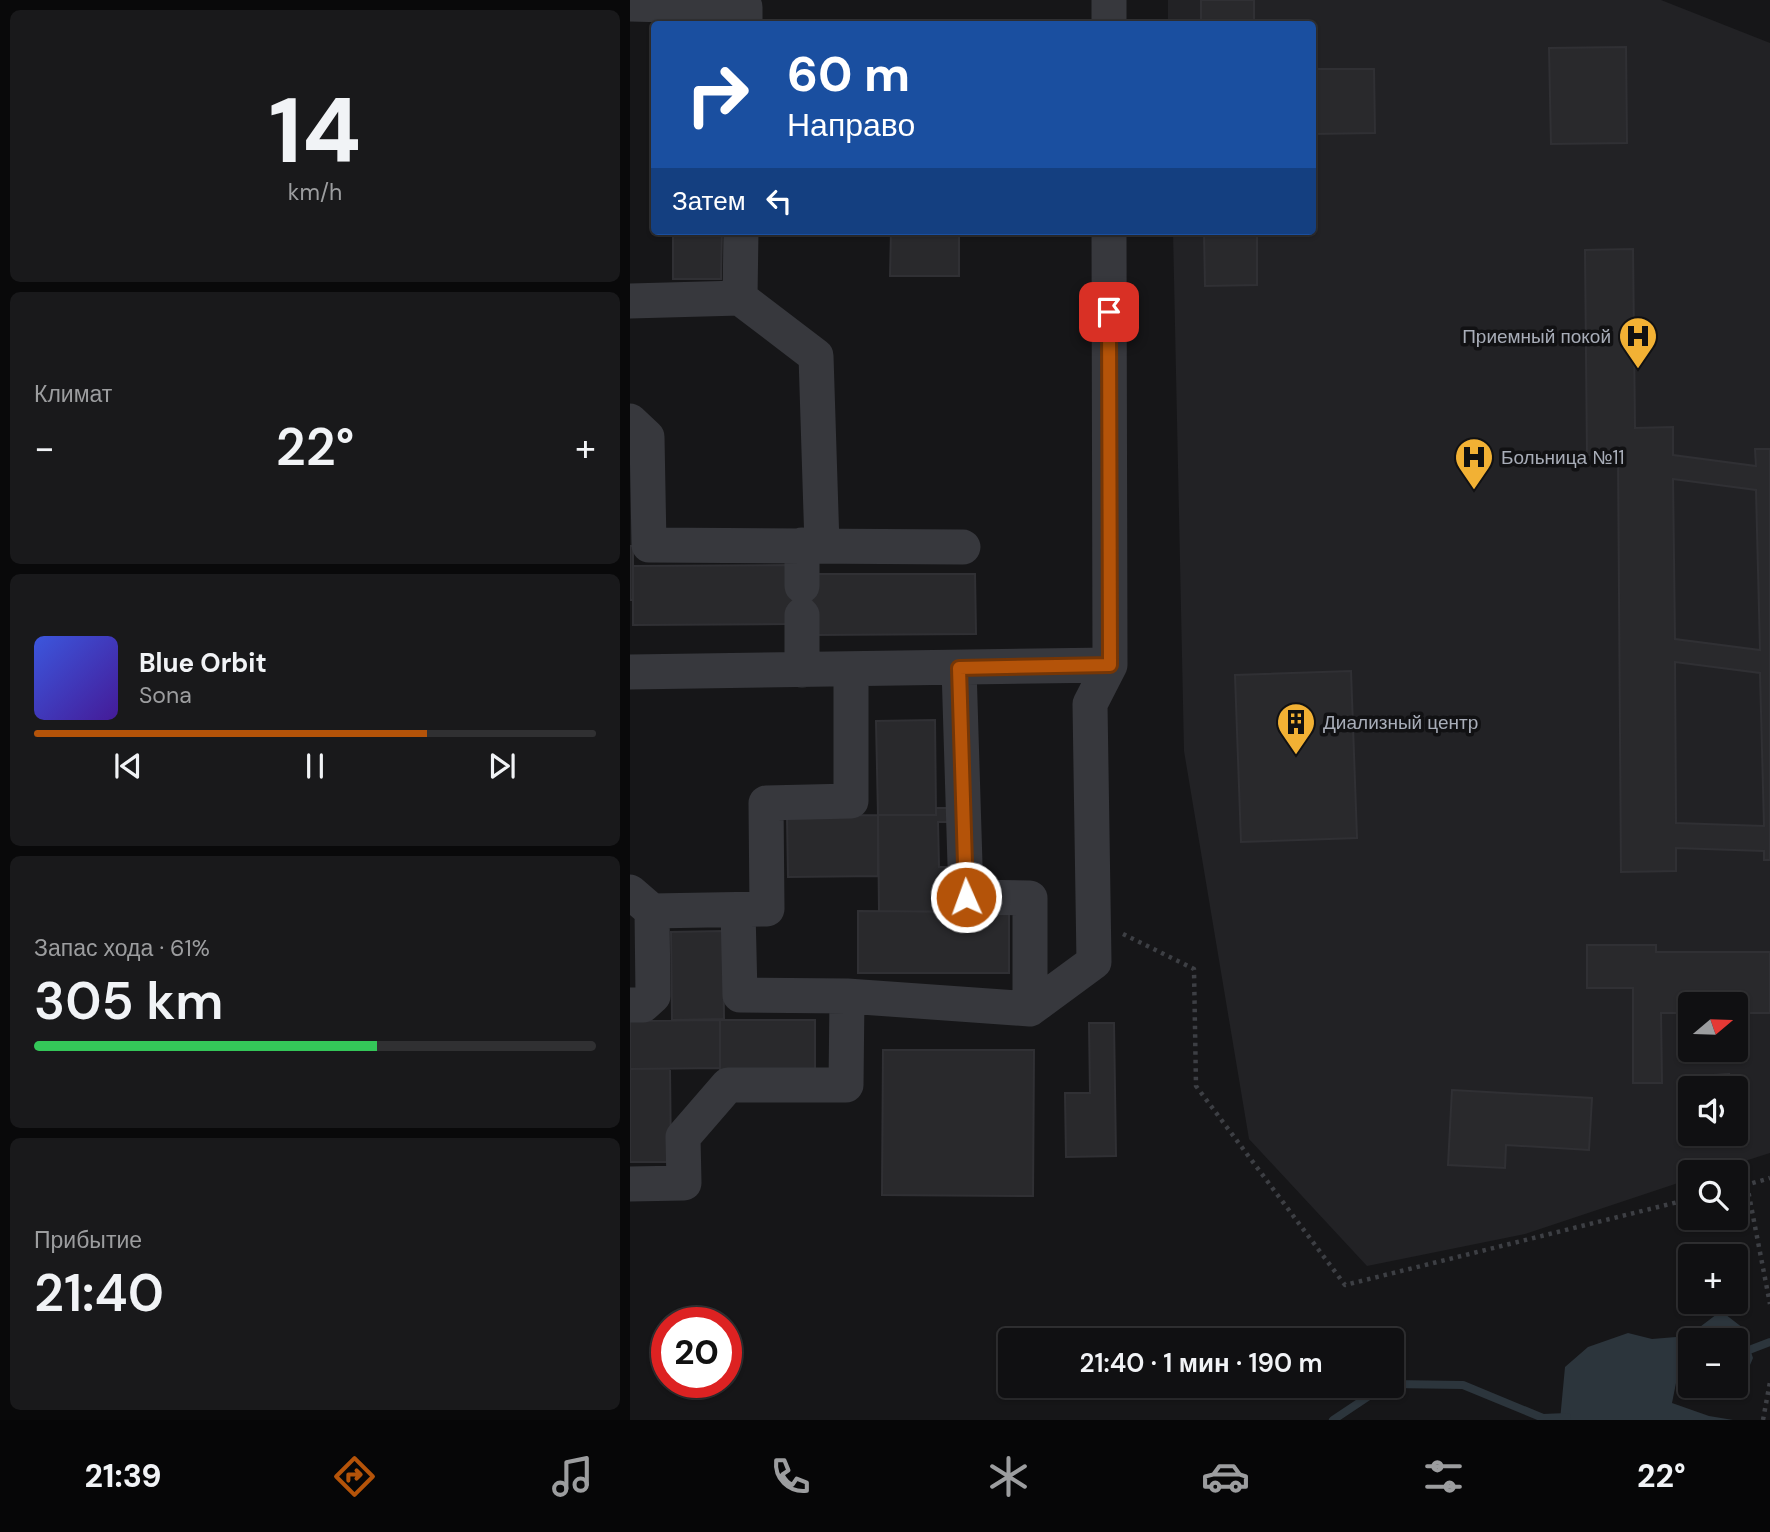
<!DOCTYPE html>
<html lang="ru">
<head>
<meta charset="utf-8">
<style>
  body { margin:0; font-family:"DM Sans",sans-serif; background:#19191b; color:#f1f3f6; height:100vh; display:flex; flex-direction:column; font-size:26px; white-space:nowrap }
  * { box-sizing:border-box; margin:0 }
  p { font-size:23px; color:#9c9d9f }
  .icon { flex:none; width:38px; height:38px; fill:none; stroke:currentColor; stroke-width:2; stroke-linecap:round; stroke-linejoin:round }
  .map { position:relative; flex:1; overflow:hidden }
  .side { display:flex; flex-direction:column; gap:10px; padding:10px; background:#09090a; width:630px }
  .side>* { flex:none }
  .guide { position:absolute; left:21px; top:21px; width:665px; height:214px; border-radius:7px; box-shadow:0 2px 5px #0004,0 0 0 2px #303032; background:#1a4fa0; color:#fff; overflow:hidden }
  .needle { width:46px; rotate:71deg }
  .tools { position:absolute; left:1048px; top:992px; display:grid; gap:14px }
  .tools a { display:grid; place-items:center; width:70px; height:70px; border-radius:7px; background:#101012; box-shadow:0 2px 5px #0004,0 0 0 2px #303032; font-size:35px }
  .speed { position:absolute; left:21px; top:1307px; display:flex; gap:14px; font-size:35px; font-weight:700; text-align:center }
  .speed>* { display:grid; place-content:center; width:91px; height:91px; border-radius:50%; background:#101012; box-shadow:0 2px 5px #0004,0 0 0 2px #303032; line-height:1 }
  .speed .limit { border:10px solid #d22; background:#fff; color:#111 }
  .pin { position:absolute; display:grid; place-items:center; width:60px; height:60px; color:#fff; margin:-30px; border-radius:14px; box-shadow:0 4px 10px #0006 }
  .me { position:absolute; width:77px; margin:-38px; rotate:358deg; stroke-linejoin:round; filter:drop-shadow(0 0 5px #0008) }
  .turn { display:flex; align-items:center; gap:24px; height:147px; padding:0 21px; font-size:32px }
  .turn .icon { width:91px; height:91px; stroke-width:2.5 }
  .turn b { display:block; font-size:49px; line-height:60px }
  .then { display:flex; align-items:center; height:66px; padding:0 21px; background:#0003; gap:14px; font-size:26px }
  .big { font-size:52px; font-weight:600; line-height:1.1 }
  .side .card { flex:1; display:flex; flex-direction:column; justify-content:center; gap:10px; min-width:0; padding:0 24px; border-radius:10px; background:#19191b }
  .side .dial { align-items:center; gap:0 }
  .dial b { font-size:91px; line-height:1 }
  .song { display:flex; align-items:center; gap:21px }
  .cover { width:84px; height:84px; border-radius:10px; background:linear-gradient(135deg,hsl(230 70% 55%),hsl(260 70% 35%)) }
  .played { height:7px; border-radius:4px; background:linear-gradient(90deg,#b45309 70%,#303032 70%) }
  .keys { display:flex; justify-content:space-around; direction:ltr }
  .heat { display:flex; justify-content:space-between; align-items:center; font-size:38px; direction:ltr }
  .charge { height:10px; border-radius:5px; background:linear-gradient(90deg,#34c759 61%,#303032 0) }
  .trip { position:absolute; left:368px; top:1328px; width:406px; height:70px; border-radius:7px; background:#101012; box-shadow:0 2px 5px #0004,0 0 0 2px #303032; font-weight:600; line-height:70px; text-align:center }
  .tabs { display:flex; height:112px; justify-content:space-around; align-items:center; background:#060607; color:#9c9d9f }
  .tabs .icon { width:49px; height:49px }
  .tabs .active { color:#b45309 }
  .tabs b { font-size:32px; color:#f1f3f6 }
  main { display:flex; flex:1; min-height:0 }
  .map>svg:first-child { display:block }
  .built { fill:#222225; fill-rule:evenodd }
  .water { fill:#2c353c }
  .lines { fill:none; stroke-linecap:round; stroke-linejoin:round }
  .stream { stroke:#2c353c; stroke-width:8 }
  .building { fill:#29292c; stroke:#303034; stroke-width:2; fill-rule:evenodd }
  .path { stroke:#3d3f44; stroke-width:4.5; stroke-dasharray:3.5 5; stroke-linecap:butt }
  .minor { stroke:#37383d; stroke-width:35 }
  .route-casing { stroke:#753606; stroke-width:18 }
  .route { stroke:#b45309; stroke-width:12 }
  .labels { text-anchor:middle; stroke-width:7; stroke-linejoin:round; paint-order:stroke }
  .poi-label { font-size:19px; fill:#a8adb8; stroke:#111113; text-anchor:start }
</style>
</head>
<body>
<main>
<section class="side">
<div class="card dial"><b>14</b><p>km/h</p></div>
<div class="card"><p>Климат</p>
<div class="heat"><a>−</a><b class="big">22°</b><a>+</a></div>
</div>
<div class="card">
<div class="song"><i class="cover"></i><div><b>Blue Orbit</b><p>Sona</p></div></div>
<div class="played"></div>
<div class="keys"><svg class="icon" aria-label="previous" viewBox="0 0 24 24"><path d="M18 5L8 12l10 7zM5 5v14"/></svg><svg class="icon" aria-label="pause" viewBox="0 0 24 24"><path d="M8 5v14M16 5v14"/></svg><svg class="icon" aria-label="next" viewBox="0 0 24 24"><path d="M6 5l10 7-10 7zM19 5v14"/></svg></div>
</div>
<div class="card"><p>Запас хода · 61%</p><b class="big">305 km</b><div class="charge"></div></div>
<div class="card"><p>Прибытие</p><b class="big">21:40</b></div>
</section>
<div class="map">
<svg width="1140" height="1420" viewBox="0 0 1140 1420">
  <rect width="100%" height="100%" fill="#161618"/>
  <path class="built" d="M538,0H1031L1140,43V1153L1080,1172H1060V1179L895,1234L737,1266L619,1139L554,751L543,231H682V24H538ZM1060,1004H1106V1050H1060ZM1060,1088H1106V1134H1060Z"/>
  <path class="water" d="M1091,1311L1113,1328L1123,1358L1114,1379L1106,1380V1340H1060V1381L1047,1378L1042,1403L1079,1416L1103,1420H930L935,1367L958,1347L998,1333L1022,1339L1058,1336Z"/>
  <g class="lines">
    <path class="stream" d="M1106,1355L1140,1342
      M761,1384L833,1385L913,1418L937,1417
      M703,1420L754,1386"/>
  </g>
  <path class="building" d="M571,0H624V24H571Z
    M996,47L997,143L921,144L919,48Z
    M682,69H744L745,133L682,134Z
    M43,231H92L91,279H43Z
    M261,231H375V232H329V276H260Z
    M574,231H627V285L575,286Z
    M1003,249L1005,428L1043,427V455L1126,466L1125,449H1140V860H1134V851L1046,848V871L991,872L988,454L957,455L955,250ZM1043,479L1126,490L1130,650L1045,639ZM1045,662L1130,673L1134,826L1046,823Z
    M0,546H3V600H0Z
    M161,565L181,586L182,615L158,624L3,625V566Z
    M181,574H345L346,634L182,635Z
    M721,671L727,838L611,842L605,675Z
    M305,720L306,815H248L246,721Z
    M306,808H319V822H308L309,867H320V912L249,911L248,815H306Z
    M248,815V876L158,877L157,816Z
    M228,911L379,912V973H228Z
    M93,931L94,1019L42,1020L41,932Z
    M957,945H1026V952H1140V1013H1106V1004H1060V1013H1031L1032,1083H1003V988H957Z
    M90,1020V1068L0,1069V1021Z
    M90,1020H185V1071H90Z
    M459,1023H484L486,1156L436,1157L435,1093H460Z
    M253,1050H404L403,1196L252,1195Z
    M0,1069H40L41,1162H0Z
    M1099,1074V1088H1068V1076Z
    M822,1090L962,1098L959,1150L876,1145L875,1168L818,1165Z"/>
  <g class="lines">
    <path class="path" d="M493,934L564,969L566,1086L715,1285L1060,1199
      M1117,1185L1140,1304
      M1106,1188L1140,1178
      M1133,1420L1140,1382"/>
    <path class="minor" d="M479,0V24
      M0,4L115,7V24
      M110,298L186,356L192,545
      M0,301L110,298L111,231
      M0,421L17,437L19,545L333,547
      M172,545V586
      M172,670V615
      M0,672L480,665
      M0,892L22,911L137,909L136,803L221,801V669
      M108,910L110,995L217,996
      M0,1005H13L23,996L22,911
      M400,1009L464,962L460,704L480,665L479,231
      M0,1184L54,1183L53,1137L98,1085H216L217,996L400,1009V898L336,897L329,668"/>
  </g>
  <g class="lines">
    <defs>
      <path id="route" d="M336,897L329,668L480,665L479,312"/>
    </defs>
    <use href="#route" class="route-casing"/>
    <use href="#route" class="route"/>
  </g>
  <defs>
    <symbol id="hospital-pin" viewBox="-11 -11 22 30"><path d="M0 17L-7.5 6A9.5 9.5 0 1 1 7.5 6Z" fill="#f2b134" stroke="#111113"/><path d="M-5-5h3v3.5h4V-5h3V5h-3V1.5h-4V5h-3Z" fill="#111"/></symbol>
    <symbol id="building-pin" viewBox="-11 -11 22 30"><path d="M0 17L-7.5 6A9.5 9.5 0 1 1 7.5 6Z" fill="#f2b134" stroke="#111113"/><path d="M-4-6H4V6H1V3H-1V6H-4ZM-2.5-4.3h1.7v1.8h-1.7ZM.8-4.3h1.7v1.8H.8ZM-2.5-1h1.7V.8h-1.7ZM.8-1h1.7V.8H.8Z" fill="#111"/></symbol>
  </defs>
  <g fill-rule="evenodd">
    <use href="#hospital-pin" x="986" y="314" width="44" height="60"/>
    <use href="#hospital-pin" x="822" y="435" width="44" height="60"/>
    <use href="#building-pin" x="644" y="700" width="44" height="60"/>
  </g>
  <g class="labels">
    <g class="poi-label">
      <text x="981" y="343" text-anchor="end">Приемный покой</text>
      <text x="871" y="464">Больница №11</text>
      <text x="693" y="729">Диализный центр</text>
    </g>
  </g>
</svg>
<div class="tools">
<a><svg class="needle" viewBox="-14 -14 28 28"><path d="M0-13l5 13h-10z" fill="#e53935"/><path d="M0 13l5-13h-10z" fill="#9c9d9f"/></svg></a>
<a><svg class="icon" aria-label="sound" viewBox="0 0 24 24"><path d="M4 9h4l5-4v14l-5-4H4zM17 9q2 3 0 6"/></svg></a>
<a><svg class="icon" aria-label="search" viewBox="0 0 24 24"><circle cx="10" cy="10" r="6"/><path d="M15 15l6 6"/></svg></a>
<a>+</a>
<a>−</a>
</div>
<div class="speed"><div class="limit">20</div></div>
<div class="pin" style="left:479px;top:312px;background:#d93025"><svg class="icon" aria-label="arrive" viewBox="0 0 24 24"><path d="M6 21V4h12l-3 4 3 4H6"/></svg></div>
<svg class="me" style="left:336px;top:897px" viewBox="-20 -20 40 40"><circle r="17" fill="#b45309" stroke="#fff" stroke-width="3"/><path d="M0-11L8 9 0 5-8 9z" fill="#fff"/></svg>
<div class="trip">21:40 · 1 мин · 190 m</div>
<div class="guide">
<div class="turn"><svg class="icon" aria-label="right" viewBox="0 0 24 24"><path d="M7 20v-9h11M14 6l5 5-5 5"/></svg><div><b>60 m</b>Направо</div></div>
<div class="then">Затем<svg class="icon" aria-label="left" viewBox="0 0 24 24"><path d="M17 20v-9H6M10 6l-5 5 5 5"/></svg></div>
</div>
</div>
</main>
<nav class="tabs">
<b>21:39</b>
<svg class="icon active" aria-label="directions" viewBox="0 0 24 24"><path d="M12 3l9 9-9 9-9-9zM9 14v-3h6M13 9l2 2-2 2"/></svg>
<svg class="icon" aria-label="music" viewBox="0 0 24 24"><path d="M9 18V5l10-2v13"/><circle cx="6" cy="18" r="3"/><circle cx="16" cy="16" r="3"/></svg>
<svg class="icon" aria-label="phone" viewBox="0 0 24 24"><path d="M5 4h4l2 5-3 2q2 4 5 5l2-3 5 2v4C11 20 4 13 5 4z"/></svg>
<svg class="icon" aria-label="climate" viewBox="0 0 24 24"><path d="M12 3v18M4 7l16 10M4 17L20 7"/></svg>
<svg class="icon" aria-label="car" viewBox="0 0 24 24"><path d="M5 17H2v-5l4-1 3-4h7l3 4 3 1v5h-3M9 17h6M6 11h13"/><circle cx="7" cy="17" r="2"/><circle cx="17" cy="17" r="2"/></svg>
<svg class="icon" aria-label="filters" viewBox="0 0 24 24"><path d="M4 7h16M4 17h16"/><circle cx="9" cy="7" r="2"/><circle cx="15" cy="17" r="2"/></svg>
<b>22°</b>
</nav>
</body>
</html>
